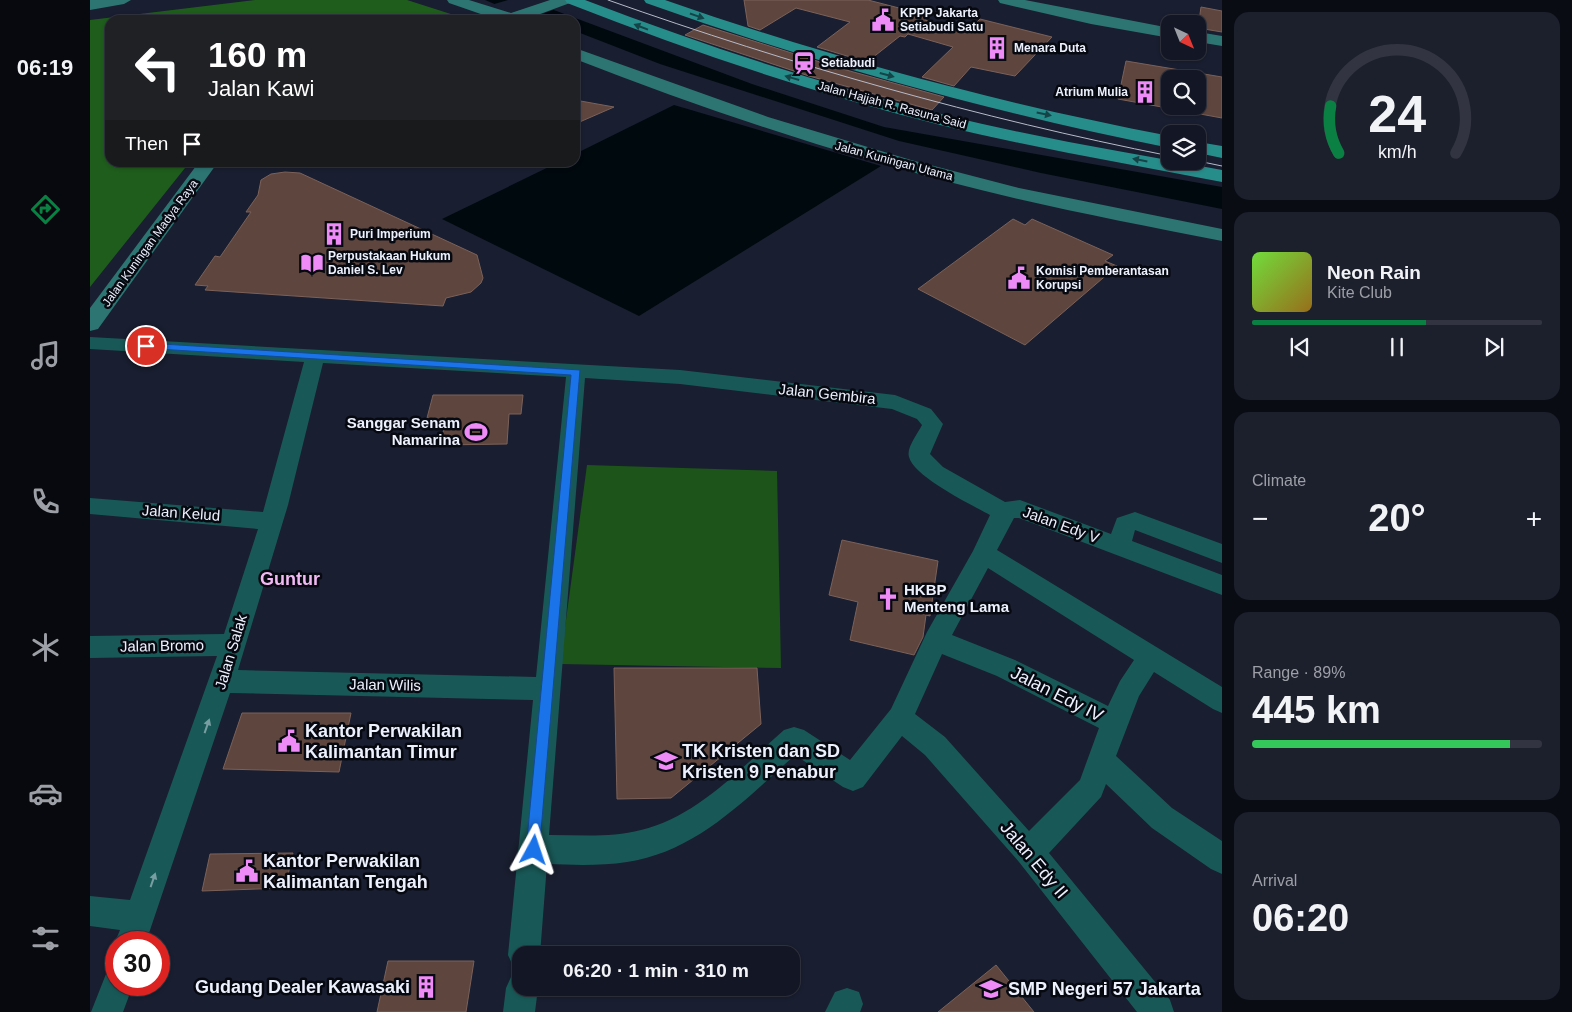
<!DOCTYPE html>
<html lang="en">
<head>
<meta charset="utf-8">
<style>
  body { margin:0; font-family:Arial,sans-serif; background:#1c1f2c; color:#f1f3f6; height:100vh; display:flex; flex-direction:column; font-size:19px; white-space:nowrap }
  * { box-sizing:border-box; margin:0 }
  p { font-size:16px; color:#9d9fa6 }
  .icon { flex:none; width:28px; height:28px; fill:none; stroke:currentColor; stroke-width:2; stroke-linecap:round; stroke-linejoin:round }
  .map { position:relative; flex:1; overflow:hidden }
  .drawer { display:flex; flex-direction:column; gap:12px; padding:12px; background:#0a0c14; width:350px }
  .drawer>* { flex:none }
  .top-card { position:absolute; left:15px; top:15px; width:475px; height:152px; border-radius:15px; box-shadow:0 1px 4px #0004,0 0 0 1px #323541; background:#202124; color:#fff; overflow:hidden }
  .needle { width:32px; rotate:137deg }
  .buttons { position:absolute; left:1071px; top:15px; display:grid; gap:10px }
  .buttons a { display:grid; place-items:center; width:45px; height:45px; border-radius:10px; background:#131624; box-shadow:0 1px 4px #0004,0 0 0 1px #323541; font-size:25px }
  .speed { position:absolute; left:15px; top:931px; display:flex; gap:10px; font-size:25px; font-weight:700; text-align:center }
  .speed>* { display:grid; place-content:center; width:65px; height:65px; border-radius:50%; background:#131624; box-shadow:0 1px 4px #0004,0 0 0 1px #323541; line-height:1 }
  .speed .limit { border:8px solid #d22; background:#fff; color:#111 }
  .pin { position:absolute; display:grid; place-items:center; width:42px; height:42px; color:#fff; margin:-21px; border:2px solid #fff; border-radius:50%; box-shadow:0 1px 5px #0007 }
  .me { position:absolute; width:55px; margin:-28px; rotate:5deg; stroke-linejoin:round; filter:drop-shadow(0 0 4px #0008) }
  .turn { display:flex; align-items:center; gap:18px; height:105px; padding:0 20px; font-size:22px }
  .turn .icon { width:65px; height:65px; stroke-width:2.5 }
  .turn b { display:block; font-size:35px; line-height:42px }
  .then { display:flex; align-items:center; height:48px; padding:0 20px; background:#0003; gap:10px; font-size:19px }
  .big { font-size:38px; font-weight:700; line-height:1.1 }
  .drawer .tile { flex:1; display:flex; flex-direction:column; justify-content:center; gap:8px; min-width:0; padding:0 18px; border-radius:15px; background:#1c1f2c }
  .drawer .dial { align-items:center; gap:0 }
  .dial svg { height:130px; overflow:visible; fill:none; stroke:#323541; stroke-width:7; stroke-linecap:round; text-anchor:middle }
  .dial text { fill:#f1f3f6; stroke:none }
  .song { display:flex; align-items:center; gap:15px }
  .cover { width:60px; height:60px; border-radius:8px; background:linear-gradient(135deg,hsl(100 70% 55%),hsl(40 70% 35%)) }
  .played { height:5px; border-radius:2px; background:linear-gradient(90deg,#0b8043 60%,#323541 60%) }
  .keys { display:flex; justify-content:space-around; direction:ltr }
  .heat { display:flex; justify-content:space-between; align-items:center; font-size:28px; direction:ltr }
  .charge { height:8px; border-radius:4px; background:linear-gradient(90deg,#34c759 89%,#323541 0) }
  .trip { position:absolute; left:422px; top:946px; width:288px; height:50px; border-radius:15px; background:#131624; box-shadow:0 1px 4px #0004,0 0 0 1px #323541; font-weight:700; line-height:50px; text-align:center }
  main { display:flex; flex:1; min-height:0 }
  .tabs { display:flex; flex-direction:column; width:90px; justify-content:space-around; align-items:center; background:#08090e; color:#9d9fa6 }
  .tabs .icon { width:35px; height:35px }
  .tabs .active { color:#0b8043 }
  .tabs b { font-size:22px; color:#f1f3f6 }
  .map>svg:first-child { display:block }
  .green { fill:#1d5419 }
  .forest { fill:#1f5d1c }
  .water { fill:#00090e }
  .pier { fill:#191e30 }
  .building { fill:#5e463f; stroke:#7b6159; fill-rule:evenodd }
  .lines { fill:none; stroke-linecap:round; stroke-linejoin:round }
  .street { fill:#185957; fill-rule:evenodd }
  .secondary { fill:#2c7573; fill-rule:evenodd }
  .primary { fill:#278d8b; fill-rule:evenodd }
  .tram { stroke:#b6bac9; stroke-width:1 }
  .oneway { fill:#154448 }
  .oneway2 { fill:#789da2 }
  .route { fill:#1a73e8; stroke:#114b97 }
  .labels { text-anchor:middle; stroke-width:5; stroke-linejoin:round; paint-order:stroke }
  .far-poi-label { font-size:12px; font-weight:bold; fill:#edf1fe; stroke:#070911; text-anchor:start }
  .far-street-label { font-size:12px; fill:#edf1fe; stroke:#070911 }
  .street-label { font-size:15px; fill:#edf1fe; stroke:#070911 }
  .poi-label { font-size:15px; font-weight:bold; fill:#edf1fe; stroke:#070911; text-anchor:end }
  .quarter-label { font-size:18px; font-weight:bold; fill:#f1b9f4; stroke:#070911 }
  .near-street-label { font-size:18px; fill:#edf1fe; stroke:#070911 }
  .near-poi-label { font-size:18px; font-weight:bold; fill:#edf1fe; stroke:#070911; text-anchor:start }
</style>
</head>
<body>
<main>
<nav class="tabs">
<b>06:19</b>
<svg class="icon active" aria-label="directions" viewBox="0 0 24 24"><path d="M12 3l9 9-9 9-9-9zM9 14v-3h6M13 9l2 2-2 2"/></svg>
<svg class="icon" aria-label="music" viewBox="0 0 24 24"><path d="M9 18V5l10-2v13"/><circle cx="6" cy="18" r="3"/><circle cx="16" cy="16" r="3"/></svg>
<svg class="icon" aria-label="phone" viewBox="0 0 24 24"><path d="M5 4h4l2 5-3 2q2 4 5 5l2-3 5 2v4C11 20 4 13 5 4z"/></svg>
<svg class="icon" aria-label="climate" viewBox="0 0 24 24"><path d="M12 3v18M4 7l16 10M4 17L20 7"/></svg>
<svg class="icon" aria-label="car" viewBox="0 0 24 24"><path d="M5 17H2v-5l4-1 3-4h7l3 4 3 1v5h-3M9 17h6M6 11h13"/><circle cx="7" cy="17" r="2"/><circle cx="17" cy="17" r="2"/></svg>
<svg class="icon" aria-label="filters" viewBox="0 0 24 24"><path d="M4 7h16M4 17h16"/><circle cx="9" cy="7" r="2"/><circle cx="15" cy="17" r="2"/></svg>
</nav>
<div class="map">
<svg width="1132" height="1012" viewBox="0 0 1132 1012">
  <rect width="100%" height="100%" fill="#191e30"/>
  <path class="green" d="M497,465L687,471L691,668L470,664Z"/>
  <path class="forest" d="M165,0H317L367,16L357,20H20V162L99,163L0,287V20Z"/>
  <path class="water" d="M395,0H437L662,84L794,127L1132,187V209L951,173L809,141L570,64L485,31V20H443Z
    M584,105L791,166L549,316L352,219L467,163L485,162V154Z"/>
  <path class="pier" d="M418,0H444L466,9L436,20L401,5Z"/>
  <path class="building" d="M654,0H778L840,16L835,20L878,31L890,19L962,37L925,76L881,67L864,86L832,77L863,47L818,34L815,37L810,36L777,62L727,47L760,22L706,8L670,30L658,26Z
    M1111,7L1132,11V32L1108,28Z
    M613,25L749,68L854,97L842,110L719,76L595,35Z
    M1036,61L1132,77V118L1028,99ZM1080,79H1108V106H1080Z
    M485,100L524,107L485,124Z
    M195,172L210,173L387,255L393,278L391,283L381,292L356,298L353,306L115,290L118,286L105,285L125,256L130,257L161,212H156L168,195L171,180L181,174Z
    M923,219L935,225L942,219L1023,255L1015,261L1027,266L935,345L828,289Z
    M343,395H433L431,414H419L417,444L350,445L356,420L337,418Z
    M752,540L848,561L840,616L836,615L833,637L824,655L760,640L768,602L739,595Z
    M524,668H667L671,724L581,798L527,799Z
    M152,713H261L249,772L133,769Z
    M203,853L195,888L112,891L120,854Z
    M298,961H384L376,1012H287Z
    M906,965L944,1012H848Z"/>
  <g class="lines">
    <path class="street" d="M0,337L590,370L805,395L841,409L853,424L840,454L853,467L915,502L930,500L1021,534L1027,518L1045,512L1132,544V563L1045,530L1042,541L1132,575V595L929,518H924L907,550L1132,687V713L1123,709L1064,672L1049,696L1026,756L1082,808L1132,841V874L1121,869L1062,828L1016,784L1011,797L959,853L1080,1000L1084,1012H1047L929,862L835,755L812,736L773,787L763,791L753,787L705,755C656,799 606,852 537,862C511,866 484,865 457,864L450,955H431V970L423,966L418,955L443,700L140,693L56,942H26V944L25,942L30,930L0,926V896L40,900L127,656L0,658V636L134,634L168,529L0,514V498L173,512L214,362L0,349ZM233,363L476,377L446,677L148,670L198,505ZM495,378L590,384L802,409L827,419L832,425C828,433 816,448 819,457C824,477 882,505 900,515L883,551L837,632L801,709L760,760L714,730L704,727L694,730C652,767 607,817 551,830C521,838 490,835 459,835ZM898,568L1044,660L1030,681L1018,706L925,660L862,635ZM852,654L907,676L1009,728L990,780L939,831L855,737L825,714Z
      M26,969V985H43L33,1012H1L16,974Z
      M431,972V988H448L445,1012H413L416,988L421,977Z
      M757,988L769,992L773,1004L770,1012H735L745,992Z"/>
    <path class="secondary" d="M0,0H41L34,4L0,10Z
      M357,0H379L421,13L460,0H482L480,3L434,20H408L359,3Z
      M908,0H935L1080,28V38L1001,24L910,3Z
      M1108,32L1132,36V46L1108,42Z
      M485,48L678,117L821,160L929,188L1132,229V241C1052,225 971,210 891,190C753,156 618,111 485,59Z
      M109,162H128L8,329L0,331V308Z"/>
    <path class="primary" d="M475,0H495C613,45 733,85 855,115C947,138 1040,153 1132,170V182C1038,164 943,148 850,125C723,93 599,51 477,3Z
      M554,0H575C741,58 908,103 1080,136V148C901,112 727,64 556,3Z
      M1108,142L1132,146V158L1108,153Z"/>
    <path class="tram" d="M518,0C702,65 888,118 1080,156
      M1108,161L1132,166"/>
  </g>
  <defs><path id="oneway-solid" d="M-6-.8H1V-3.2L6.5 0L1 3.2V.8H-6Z" transform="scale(1.25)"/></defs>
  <g class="oneway">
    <use href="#oneway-solid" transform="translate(607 16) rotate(19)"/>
    <use href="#oneway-solid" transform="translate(551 27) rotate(-159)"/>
    <use href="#oneway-solid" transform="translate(797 75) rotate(15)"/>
    <use href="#oneway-solid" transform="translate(702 78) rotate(-164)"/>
    <use href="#oneway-solid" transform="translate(954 114) rotate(12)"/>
    <use href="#oneway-solid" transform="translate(1050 160) rotate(-169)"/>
  </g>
  <g class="oneway2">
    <use href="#oneway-solid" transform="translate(117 726) rotate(-71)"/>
    <use href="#oneway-solid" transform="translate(63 880) rotate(-71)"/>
  </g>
  <path class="route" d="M56,343L490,370L449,855L444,857L438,855L436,850L481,375L52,348V344Z"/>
  <defs>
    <symbol id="civic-bare" viewBox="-9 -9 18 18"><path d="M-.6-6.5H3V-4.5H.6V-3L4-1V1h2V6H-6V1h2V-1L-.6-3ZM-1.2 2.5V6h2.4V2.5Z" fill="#ef8bf7" stroke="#070911" stroke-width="2.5" paint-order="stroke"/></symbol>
    <symbol id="building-bare" viewBox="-9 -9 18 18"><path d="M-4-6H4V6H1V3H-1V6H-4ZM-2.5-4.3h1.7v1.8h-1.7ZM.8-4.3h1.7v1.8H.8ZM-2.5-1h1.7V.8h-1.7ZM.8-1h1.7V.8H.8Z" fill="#ef8bf7" stroke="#070911" stroke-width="2.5" paint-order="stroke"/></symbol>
    <symbol id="station-bare" viewBox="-9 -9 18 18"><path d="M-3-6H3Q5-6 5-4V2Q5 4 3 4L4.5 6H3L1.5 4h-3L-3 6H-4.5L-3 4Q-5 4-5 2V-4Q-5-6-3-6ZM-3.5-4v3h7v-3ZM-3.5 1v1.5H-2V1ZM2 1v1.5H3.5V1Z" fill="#ef8bf7" stroke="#070911" stroke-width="2.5" paint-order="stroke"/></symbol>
    <symbol id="library-bare" viewBox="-9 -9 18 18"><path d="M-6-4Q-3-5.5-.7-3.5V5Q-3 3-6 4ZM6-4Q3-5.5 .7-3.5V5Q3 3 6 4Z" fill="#ef8bf7" stroke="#070911" stroke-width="2.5" paint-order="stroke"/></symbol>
    <symbol id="stadium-bare" viewBox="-9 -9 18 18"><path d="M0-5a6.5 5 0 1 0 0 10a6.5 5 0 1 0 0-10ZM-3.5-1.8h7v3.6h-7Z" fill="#ef8bf7" stroke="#070911" stroke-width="2.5" paint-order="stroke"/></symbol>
    <symbol id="church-bare" viewBox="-9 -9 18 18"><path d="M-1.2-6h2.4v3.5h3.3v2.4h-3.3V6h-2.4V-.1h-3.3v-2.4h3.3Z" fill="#ef8bf7" stroke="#070911" stroke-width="2.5" paint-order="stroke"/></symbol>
    <symbol id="school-bare" viewBox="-9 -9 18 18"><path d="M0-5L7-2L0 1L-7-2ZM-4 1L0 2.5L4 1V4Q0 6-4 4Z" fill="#ef8bf7" stroke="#070911" stroke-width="2.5" paint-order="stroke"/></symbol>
  </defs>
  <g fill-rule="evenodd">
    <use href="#civic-bare" x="777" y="4" width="32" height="32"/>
    <use href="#building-bare" x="891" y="32" width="32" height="32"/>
    <use href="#station-bare" x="698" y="47" width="32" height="32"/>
    <use href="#building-bare" x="1039" y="76" width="32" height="32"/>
    <use href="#building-bare" x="228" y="218" width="32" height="32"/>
    <use href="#library-bare" x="206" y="247" width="32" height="32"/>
    <use href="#civic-bare" x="913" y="262" width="32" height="32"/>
    <use href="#stadium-bare" x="370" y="416" width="32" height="32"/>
    <use href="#church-bare" x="782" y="583" width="32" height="32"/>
    <use href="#civic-bare" x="183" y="725" width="32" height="32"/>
    <use href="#school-bare" x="560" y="745" width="32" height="32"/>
    <use href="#civic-bare" x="141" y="855" width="32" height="32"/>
    <use href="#building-bare" x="320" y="971" width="32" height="32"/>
    <use href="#school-bare" x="885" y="973" width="32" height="32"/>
  </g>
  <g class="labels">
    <g class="far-poi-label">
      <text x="810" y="17">KPPP Jakarta<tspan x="810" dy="14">Setiabudi Satu</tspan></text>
      <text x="924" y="52">Menara Duta</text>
      <text x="731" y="67">Setiabudi</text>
      <text x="1038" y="96" text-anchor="end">Atrium Mulia</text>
      <text x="260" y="238">Puri Imperium</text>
      <text x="238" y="260">Perpustakaan Hukum<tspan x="238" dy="14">Daniel S. Lev</tspan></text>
      <text x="946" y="275">Komisi Pemberantasan<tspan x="946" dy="14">Korupsi</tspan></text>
    </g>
    <g class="far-street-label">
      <text transform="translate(802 105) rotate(15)" y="4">Jalan Hajjah R. Rasuna Said</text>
      <text transform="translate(804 161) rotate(15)" y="4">Jalan Kuningan Utama</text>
      <text transform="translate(60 243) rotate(-54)" y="4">Jalan Kuningan Madya Raya</text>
    </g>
    <g class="street-label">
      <text transform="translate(737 394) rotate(6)" y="5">Jalan Gembira</text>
      <text transform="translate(91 513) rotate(4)" y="5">Jalan Kelud</text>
      <text transform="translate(971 525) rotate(20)" y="5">Jalan Edy V</text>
      <text transform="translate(72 646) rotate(-1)" y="5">Jalan Bromo</text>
      <text transform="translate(141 652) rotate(-73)" y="5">Jalan Salak</text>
      <text transform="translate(295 685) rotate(1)" y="5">Jalan Wilis</text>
    </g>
    <g class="poi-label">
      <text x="370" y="428">Sanggar Senam<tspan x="370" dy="17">Namarina</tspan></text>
      <text x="814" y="595" text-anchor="start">HKBP<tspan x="814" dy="17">Menteng Lama</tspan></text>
    </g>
    <g class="quarter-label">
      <text x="200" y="585">Guntur</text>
    </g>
    <g class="near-street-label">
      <text transform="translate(967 694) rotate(27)" y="6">Jalan Edy IV</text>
      <text transform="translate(944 860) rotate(50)" y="6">Jalan Edy II</text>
    </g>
    <g class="near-poi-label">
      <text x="215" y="737">Kantor Perwakilan<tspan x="215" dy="21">Kalimantan Timur</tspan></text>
      <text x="592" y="757">TK Kristen dan SD<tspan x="592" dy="21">Kristen 9 Penabur</tspan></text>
      <text x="173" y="867">Kantor Perwakilan<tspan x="173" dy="21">Kalimantan Tengah</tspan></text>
      <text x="320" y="993" text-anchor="end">Gudang Dealer Kawasaki</text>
      <text x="918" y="995">SMP Negeri 57 Jakarta</text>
    </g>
  </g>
</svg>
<div class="buttons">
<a><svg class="needle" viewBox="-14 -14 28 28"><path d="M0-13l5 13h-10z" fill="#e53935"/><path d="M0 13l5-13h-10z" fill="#9d9fa6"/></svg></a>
<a><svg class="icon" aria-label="search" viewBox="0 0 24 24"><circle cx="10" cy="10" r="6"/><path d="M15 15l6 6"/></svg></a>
<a><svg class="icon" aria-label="layers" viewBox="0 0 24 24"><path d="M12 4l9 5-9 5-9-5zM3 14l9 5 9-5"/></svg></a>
</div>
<div class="speed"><div class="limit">30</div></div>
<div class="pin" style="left:56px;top:346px;background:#d93025"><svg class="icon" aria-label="arrive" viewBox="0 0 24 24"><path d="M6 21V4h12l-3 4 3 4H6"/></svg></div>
<svg class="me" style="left:444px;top:850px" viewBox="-20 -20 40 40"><path d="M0-17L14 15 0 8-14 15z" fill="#1a73e8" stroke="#fff" stroke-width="4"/></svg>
<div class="trip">06:20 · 1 min · 310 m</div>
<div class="top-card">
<div class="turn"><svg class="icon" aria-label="left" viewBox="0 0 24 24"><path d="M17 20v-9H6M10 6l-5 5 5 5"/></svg><div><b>160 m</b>Jalan Kawi</div></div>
<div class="then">Then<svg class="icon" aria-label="arrive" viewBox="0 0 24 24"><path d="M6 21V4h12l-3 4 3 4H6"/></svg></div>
</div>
</div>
<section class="drawer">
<div class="tile dial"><svg viewBox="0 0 100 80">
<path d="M14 69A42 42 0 1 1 86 69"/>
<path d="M14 69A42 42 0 0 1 9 40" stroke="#0b8043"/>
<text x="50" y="56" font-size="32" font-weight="700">24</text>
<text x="50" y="72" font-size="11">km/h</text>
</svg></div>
<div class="tile">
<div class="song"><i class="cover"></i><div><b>Neon Rain</b><p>Kite Club</p></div></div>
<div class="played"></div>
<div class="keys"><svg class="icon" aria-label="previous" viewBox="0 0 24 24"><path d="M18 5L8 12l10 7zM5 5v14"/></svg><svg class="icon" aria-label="pause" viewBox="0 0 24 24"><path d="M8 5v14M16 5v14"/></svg><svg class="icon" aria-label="next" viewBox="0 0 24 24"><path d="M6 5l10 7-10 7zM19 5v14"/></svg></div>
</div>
<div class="tile"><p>Climate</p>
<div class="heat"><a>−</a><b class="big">20°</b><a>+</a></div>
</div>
<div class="tile"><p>Range · 89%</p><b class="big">445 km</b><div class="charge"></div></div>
<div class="tile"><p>Arrival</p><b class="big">06:20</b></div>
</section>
</main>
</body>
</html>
